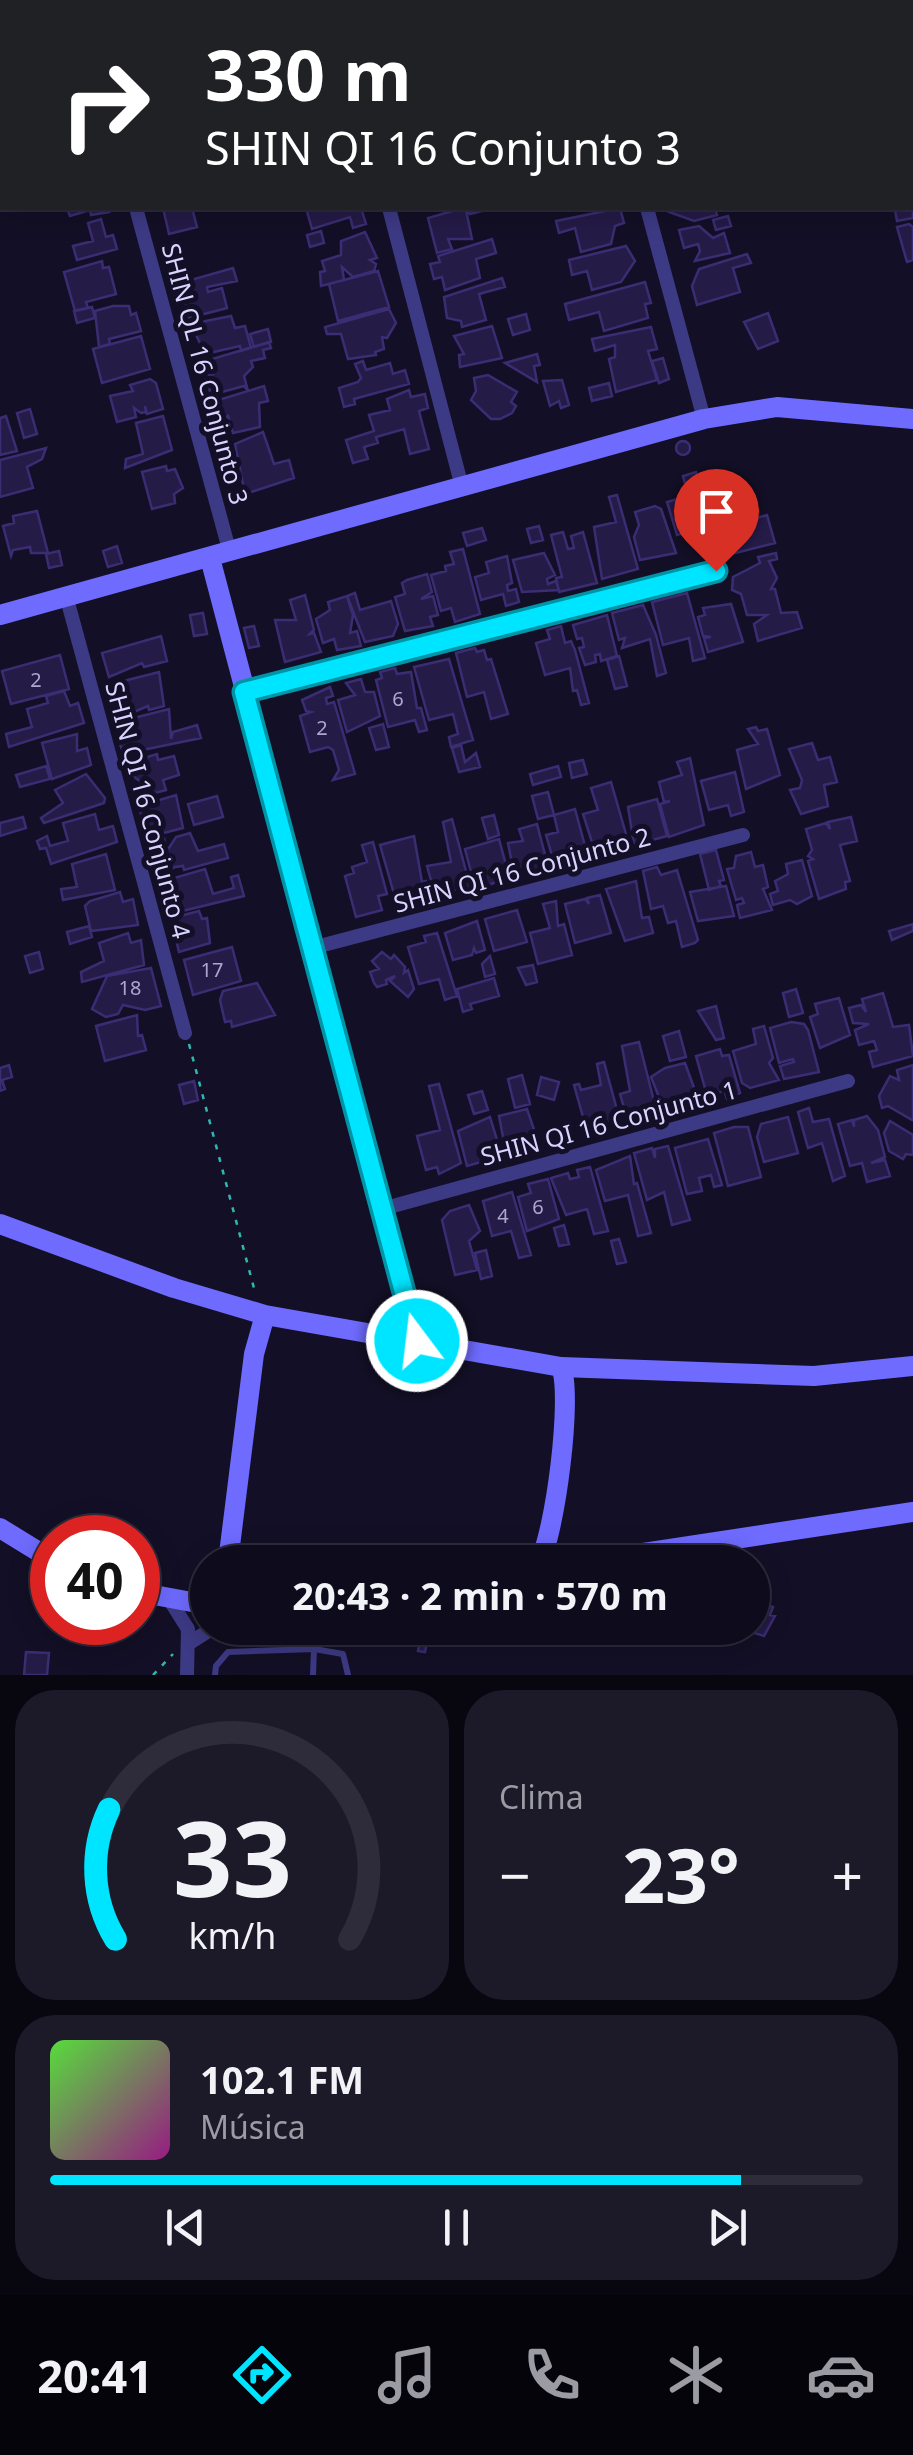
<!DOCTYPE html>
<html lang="pt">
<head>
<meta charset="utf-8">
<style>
  body { margin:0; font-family:"Noto Sans",sans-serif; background:#1c1929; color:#f1f3f6; height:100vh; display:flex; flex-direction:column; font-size:38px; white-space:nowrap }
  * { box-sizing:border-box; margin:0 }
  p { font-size:32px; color:#9b9ba3 }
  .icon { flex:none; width:55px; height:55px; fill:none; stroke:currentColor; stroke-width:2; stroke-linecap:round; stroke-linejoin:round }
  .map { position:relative; height:1675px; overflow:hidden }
  .details { display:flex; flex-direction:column; gap:15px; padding:15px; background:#08060f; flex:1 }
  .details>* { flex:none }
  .guide { position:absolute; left:0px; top:0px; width:915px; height:210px; box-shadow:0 5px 25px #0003,0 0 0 2px #2e2b3b; background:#202124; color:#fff; overflow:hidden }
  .speed { position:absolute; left:30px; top:1515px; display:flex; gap:20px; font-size:50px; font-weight:700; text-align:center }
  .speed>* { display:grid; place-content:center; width:130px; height:130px; border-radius:50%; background:#0e0b1c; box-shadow:0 5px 25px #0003,0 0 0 2px #2e2b3b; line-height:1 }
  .speed .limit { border:15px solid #d22; background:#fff; color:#111 }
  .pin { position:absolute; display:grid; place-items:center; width:85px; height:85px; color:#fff; margin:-102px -42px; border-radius:50% 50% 50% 0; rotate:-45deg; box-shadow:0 0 10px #0007 }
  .pin .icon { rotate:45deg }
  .me { position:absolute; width:110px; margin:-55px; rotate:345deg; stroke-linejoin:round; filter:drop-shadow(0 0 8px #0008) }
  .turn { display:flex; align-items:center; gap:35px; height:210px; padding:0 40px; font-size:45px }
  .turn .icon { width:130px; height:130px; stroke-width:2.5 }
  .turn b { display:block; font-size:70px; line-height:85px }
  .big { font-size:75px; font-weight:700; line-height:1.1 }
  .details .card { flex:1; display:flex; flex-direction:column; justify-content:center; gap:15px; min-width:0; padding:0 35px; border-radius:40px; background:#1c1929 }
  .details .dial { align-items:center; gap:0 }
  .dial svg { height:260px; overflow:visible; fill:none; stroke:#2e2b3b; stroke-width:7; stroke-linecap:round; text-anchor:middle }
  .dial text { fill:#f1f3f6; stroke:none }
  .song { display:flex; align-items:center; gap:30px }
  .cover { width:120px; height:120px; border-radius:15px; background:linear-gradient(135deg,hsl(110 70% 55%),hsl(310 70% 35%)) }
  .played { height:10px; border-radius:5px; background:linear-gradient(90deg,#00e5ff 85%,#2e2b3b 85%) }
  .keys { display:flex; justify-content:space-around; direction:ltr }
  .heat { display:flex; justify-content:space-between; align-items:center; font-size:55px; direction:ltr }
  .details .tiles { flex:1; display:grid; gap:15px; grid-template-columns:1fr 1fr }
  .card:last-child { grid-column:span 2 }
  .trip { position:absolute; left:190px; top:1545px; width:580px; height:100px; border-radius:50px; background:#0e0b1c; box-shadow:0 5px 25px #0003,0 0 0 2px #2e2b3b; font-weight:700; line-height:100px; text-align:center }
  .menu { display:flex; height:160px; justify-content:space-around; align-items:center; background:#06040b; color:#9b9ba3 }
  .menu .icon { width:70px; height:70px }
  .menu .on { color:#00e5ff }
  .menu b { font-size:45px; color:#f1f3f6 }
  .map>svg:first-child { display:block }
  .building { fill:#241b47; stroke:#3b2d73; stroke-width:2.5 }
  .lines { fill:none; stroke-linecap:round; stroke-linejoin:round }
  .path { stroke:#2fb8b0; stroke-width:2.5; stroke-dasharray:5 8; stroke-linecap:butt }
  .lane { stroke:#3d3a85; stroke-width:6 }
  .street { stroke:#3d3a85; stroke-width:14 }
  .secondary { stroke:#6f6bff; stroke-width:20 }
  .route-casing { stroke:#0095a6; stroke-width:25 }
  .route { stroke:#00e5ff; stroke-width:18 }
  .labels { text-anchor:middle; stroke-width:10; stroke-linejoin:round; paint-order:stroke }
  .number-label { font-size:20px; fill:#aca6d1 }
  .street-label { font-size:25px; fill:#d9d4ff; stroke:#130f26 }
</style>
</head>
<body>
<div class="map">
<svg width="913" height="1675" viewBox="0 0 913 1675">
  <rect width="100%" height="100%" fill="#130f26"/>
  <path class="building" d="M913,182V218L897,221L895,210L912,208Z
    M67,208H107L109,212L91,215L90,210L70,216Z
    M163,208H192L197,227L169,234Z
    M306,208H361L366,224L353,228L350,217L312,229Z
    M463,208H493L470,214L466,210L472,239H448L452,249L437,253L428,218Z
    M620,208L624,223L615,226L611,244L581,252L575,228L559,233L556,221Z
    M672,208H715L717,215L694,221L669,212Z
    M728,216L731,226L716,230L713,220Z
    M101,219L106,237L113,235L117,249L77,260L73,246L93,241L88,223Z
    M909,224L913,227V260L907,262L897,227Z
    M699,226L713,238L724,233L730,253L695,261L700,251L698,244L684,248L679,230Z
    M321,231L324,243L310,247L307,235Z
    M365,232L377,258L370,260L376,264L374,271L353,277L342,267L344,280L321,286L320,272L325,271L322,261L341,255V241Z
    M492,239L496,253L476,259L480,278L445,290L442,277L434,279L430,264L440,262L438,256Z
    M626,246L635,261L621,282L592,290L587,271L572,275L569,260Z
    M747,254L751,263L733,268L740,292L697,305L692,286L699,269Z
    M102,261L103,268L109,267L116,294L86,302L88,308L75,311L64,272Z
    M233,268L237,281L207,287L208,292L222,288L227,308L189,318L180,283Z
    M378,271L389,307L338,321L329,284Z
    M502,278L505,287L479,294L486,320L462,327L461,321L447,318L444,297Z
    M645,282L651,303L645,304L648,318L604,331L599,312L569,320L565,304Z
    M113,306H129L131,315L136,313L141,331L109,339L110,344L99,347L95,311Z
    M92,307L95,318L77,323L74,311Z
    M389,309L396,323L387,338L382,337L384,349L375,352L376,355L348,359L341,334H327L325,327Z
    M768,313L778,341L758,349L744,322Z
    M526,314L530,330L513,335L508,319Z
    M231,316L235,328L245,326L251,348L241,351L240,346L205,354L191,324Z
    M492,326L502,358L460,367L459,355L464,354L454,336Z
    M651,327L657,349L648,351L657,380L616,392L609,359L615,357V345L595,351L592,339Z
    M268,329L271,342L254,347L250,334Z
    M141,336L150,369L102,383L93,349Z
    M269,342L271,348L263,350L265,358L251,361L253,367L244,376L248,391L244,386L211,395L206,377L211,375L205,374L202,362Z
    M537,354L540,365L534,366L537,382L505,363Z
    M663,358L669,379L659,383L652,361Z
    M363,361L366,370L390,363L393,374L405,370L409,384L354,399L355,404L344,407L339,388L358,382L361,378L355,364Z
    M488,375L517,392L511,402L516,406L512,413L500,419H491L471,400L476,391L474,378Z
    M150,379L156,383L163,409L147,414L145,406L146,412L141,413L134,408L136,417L117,422L110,396L133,391L130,385Z
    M562,380L569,405L561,408L559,401L550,406L543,381Z
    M609,383L612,396L592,401L589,388Z
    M264,386L268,401L259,403L260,427L233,433L228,416L217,420L212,402Z
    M409,390L411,397L425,394L428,408L419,411L429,449L410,454L404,429L376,437L378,443L364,447L368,459L353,463L346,440L374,431L369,415L390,410L387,399Z
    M30,409L37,434L24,438L17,413Z
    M6,416L17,451L0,455V418Z
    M163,416L172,450L125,468L126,459L143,454L136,423Z
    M263,432L274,464L289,460L294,478L245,494L235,444Z
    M676 448a7 7 0 1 1 14 0a7 7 0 1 1-14 0Z
    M46,448L42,459L27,467L33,488L0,497V460Z
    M166,466L167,471L175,469L183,488L174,494L175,503L152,509L142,472Z
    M696,472L711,525L677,535L667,502L688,496L683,476Z
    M617,495L638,569L602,579L594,527L616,522L609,497Z
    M655,506L661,509L676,553L640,560L634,537L639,525L635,512Z
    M742,506L746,521L767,515L775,543L724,556L712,514Z
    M742,506L746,521L767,515L775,543L724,556L712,514Z
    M37,511L48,553H31L30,547L13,550L11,556L3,526L14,523L13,516Z
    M539,526L543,540L531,543L527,529Z
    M482,528L486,540L467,546L463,533Z
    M563,532L568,549L574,548L571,536L583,532L597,583L559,592L556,578L562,577L551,535Z
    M117,546L122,563L108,567L103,551Z
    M463,549L480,614L455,622L451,608L441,611L431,575L446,571L445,566L454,564L450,552Z
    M463,549L480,614L455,622L451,608L441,611L431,575L446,571L445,566L454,564L450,552Z
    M59,551L62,565L49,568L46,554Z
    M544,553L555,575L547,579L548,584L556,581L559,590L522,592L513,560Z
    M776,553L777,559L769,561L777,578L771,589H775L781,613L797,612L802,628L758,641L754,624L767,615H747L741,594L732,590L733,577L760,563L758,557Z
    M507,556L512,583L507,585L508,591L516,589L519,602L506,606L503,594L481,600L475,577L489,573L486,562Z
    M427,574L432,592L421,599L433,596L438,615L430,617L433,626L405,631L395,597L405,594L402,583L407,580Z
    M355,593L360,610L391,601L398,624L393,636L365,642L347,596Z
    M687,593L705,658L693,661L689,638L663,645L652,602Z
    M305,595L314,630L310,634L314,633L321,652L285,662L275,620H296L290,600Z
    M347,596L353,615L350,633L357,631L361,646L337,650L334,639L323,643L316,619L330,610L328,602Z
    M731,604L743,642L708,652L704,638L711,637L703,636L698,617L705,615L703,608Z
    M643,605L656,635L666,673L657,676L650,639L622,648L625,638L619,640L612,613Z
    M203,613L207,634L194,636L190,615Z
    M607,615L617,656L601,661L600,654L595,655L596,662L585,665L579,648L584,647L582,638L577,639L573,625Z
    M254,626L259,646L249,648L244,628Z
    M561,626L565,643L571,641L575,650L589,703L581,705L577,690L573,691L570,668L545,675L536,643L550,639L547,630Z
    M161,636L167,661L144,667L142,663L109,677L102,653Z
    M475,648L477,652L484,650L487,660L491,659L508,714L491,719L484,692L467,697L456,653Z
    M60,655L69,689L11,704L2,671Z
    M619,656L627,686L615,689L607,660Z
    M449,659L473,740L451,747L449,737L458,734L453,714L429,720L414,667Z
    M395,668L397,674L411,672L417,708H421L427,730L419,732L415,720L388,727L376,680L382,678L380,672Z
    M159,672L164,706L149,710L148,706L117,719L108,693L114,691L112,684Z
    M159,672L164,706L149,710L148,706L117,719L108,693L114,691L112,684Z
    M361,679L365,692H374L380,716L347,732L338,700L355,695L346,683Z
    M330,687L333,696L326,698L327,704L334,702L355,774L333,780L339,770L333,750L328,747L310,752L300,716L311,712L306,711L302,700Z
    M64,691L70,706L78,703L84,723L9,747L6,734L32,727L27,709L48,703L46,696Z
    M169,709L171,739L173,732L197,725L201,738L123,754L114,723Z
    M383,724L389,747L376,750L369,728Z
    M756,727L758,731L767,729L780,775L746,789L737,750L758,744L748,729Z
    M77,734V751L87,748L91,765L52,779L42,743Z
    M812,743L818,760L830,757L837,782L824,785L828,806L801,814L790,790L800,788L802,780L789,749Z
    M812,743L818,760L830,757L837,782L824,785L828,806L801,814L790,790L800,788L802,780L789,749Z
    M461,745L465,762L476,753L480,767L459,772L452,748Z
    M157,754L158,760L174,756L179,775L163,780L166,790L147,795L144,784L134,777L137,760Z
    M690,758L704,825L669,837L660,804L670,801L664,802L659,782L682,775L677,762Z
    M583,760L587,774L572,778L569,763Z
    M46,766L50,779L20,787L16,775Z
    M558,766L561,777L533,785L530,774Z
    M735,772L744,812L731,816L728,805L709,810L701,781Z
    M86,774L105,798L104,803L44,823L41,818L63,803L55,790Z
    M86,774L105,798L104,803L44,823L41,818L63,803L55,790Z
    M611,782L630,848L597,858L583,814L598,810L591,788Z
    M611,782L630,848L597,858L583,814L598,810L591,788Z
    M548,792L554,815L538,819L532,796Z
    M176,795L183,828L156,835L154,828L145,831L139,806Z
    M217,796L223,817L194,825L188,804Z
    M657,799L667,836L634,845L628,807Z
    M575,809L588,857L555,866L546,835L558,832L554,815Z
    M575,809L588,857L555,866L546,835L558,832L554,815Z
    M95,814L99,830L113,826L117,842L51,864L46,848L40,849L37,841L47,836L50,846L68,841L63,823Z
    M494,815L499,835L488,839L482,818Z
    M23,817L26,828L0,836V823Z
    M851,817L857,841L840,845L850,881L845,882L846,889L819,899L808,861L813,859L808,856L812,850L806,829L826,823L830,829L828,822Z
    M452,819L470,886L435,895L427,866L451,862L443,822Z
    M537,824L549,870L514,874L508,843L523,841L519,829Z
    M190,833L198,851L224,844L228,858L184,870L183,866L175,867L158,875L155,863L161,861L156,859L151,841L164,838L167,851L176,837Z
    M414,836L422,882L426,881L432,899L398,908L380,845Z
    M499,839L509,876L476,891L465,849Z
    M373,842L387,894L378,896L382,910L356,917L345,876L354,873L352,867L367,862L362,845Z
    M373,842L387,894L378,896L382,910L356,917L345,876L354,873L352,867L367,862L362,845Z
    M716,850L724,880L719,881L721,886L709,890L700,854Z
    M751,852L755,867L763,865L768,887L763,889L772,910L740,918L737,905L744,903L742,898L736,900L727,869L734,868L736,856Z
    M751,852L755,867L763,865L768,887L763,889L772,910L740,918L737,905L744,903L742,898L736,900L727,869L734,868L736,856Z
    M106,854L115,890L63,900L61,889L77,887L72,864Z
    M802,860L812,896L797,904L790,900L773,905L770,894L778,891L775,881L788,874L786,864Z
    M657,867L661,875L677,870L698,940L695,943L682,947L676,921L668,923L663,906L651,909L643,871Z
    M205,869L213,894L234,888L231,877L238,875L244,896L170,914L161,890L176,885L174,878Z
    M636,881L642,918L649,917L653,933L625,941L606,889Z
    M726,886L734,916L698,921L690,892Z
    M120,892L123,902L133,899L138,925L91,931L85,906L90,901Z
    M120,892L123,902L133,899L138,925L91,931L85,906L90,901Z
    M600,895L611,933L575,943L565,904L585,899L589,904L587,898Z
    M556,901L558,926L564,924L572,955L538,964L530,933L550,928L543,904Z
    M517,910L527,942L494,951L485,919Z
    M199,911L202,919L207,918L210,943L179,952L173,927L178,925L176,917Z
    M477,921L485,950L476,953L474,948L472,955L453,960L445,933Z
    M913,924V931L892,940L889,931Z
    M89,926L92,937L70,944L67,932Z
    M128,933L131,943L141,940L144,965L82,982L81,972L104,961L99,943Z
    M437,933L457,996L445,1000L439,979L419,984L408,947L426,942L424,936Z
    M232,947L241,981L193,995L184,960Z
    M39,952L43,969L30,973L25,956Z
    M382,952L391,959L394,955L405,967L404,973L408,970L414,989L408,997L390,981L395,976L386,980L387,984L377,987L374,983L370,972L379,969L372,961Z
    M490,956L495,974L485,977L482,964Z
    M533,965L537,982L526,985L518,968Z
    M151,968L161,1006L145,1010L123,1005L118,1014L106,1017L92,1009L107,976Z
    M151,968L161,1006L145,1010L123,1005L118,1014L106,1017L92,1009L107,976Z
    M494,978L499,996L470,1004L472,1009L463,1012L457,989Z
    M257,983L275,1015L232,1027L231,1021L225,1022L220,1000L223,991Z
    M796,989L803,1013L789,1017L783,993Z
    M883,993L893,1027L909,1025L913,1056L873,1067L869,1052L877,1050L874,1041L859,1045L855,1030L869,1024L853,1023L849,1008L861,1005L866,1012L862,999Z
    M839,998L850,1035L820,1048L810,1017L818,1014L815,1004Z
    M716,1006L724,1038L716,1040L698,1011Z
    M137,1015L138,1036L142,1035L146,1050L105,1061L96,1026Z
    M791,1022L804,1024L808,1030L819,1072L784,1079L780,1066L794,1062L793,1059L779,1063L770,1028Z
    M764,1026L773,1058L769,1063L779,1080L750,1088L742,1083L733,1051L756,1044L753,1029Z
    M679,1031L686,1057L670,1061L663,1036Z
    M639,1042L658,1117L629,1125L620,1094L630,1091L622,1046Z
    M639,1042L658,1117L629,1125L620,1094L630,1091L622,1046Z
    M720,1049L722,1056L729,1055L740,1093L727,1099L724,1090L708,1099L696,1056Z
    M604,1062L620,1121L597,1124L599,1132L588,1135L574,1085L579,1084L581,1090L601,1085L597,1064Z
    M604,1062L620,1121L597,1124L599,1132L588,1135L574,1085L579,1084L581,1090L601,1085L597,1064Z
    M685,1063L697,1096L677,1106L679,1111L666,1115L651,1077L665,1068Z
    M685,1063L697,1096L677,1106L679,1111L666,1115L651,1077L665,1068Z
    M9,1065L12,1077L2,1080L5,1089L0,1091V1068Z
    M913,1065V1118L912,1120L888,1106L882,1108L879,1096L890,1076L899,1080L897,1070Z
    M522,1075L530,1104L515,1108L508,1079Z
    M541,1077L559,1082L554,1100L537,1095Z
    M194,1081L198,1100L184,1104L179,1085Z
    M439,1084L461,1163L439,1174L437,1167L426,1170L417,1136L440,1130L429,1086Z
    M482,1091L488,1110L474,1114L468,1095Z
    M809,1108L813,1122L829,1119L845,1176L833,1181L822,1143L808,1148L798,1112Z
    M527,1109L539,1144L524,1145L506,1153L499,1116Z
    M867,1116L878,1130L885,1157L871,1163L885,1160L890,1176L867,1182L862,1163L850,1166L838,1124L852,1120L854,1127V1120Z
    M490,1117L502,1156L490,1153L492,1159L467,1166L458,1131Z
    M788,1117L798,1153L764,1162L757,1137L761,1124Z
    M890,1121L913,1135V1155L906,1154L903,1159L889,1151L884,1133Z
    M734,1127H748L761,1177L728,1186L714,1133Z
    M734,1127H748L761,1177L728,1186L714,1133Z
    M708,1139L722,1185L714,1187L711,1175L699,1178L702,1191L687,1194L675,1148Z
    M668,1146L690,1220L672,1225L664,1192L647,1200L634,1153L652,1148L655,1158V1149Z
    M668,1146L690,1220L672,1225L664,1192L647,1200L634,1153L652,1148L655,1158V1149Z
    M630,1156L634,1184L637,1183L651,1233L638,1236L628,1195L605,1201L596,1170Z
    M590,1167L608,1231L594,1234L587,1209L566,1215L551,1178L568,1173L570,1179L579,1177L577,1170Z
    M590,1167L608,1231L594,1234L587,1209L566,1215L551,1178L568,1173L570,1179L579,1177L577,1170Z
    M548,1179L559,1219L527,1231L518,1197L531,1193L528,1184Z
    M512,1192L531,1255L519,1258L511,1231L492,1236L483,1201Z
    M469,1205L480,1231L469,1241L477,1270L455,1275L442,1220L450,1211Z
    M469,1205L480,1231L469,1241L477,1270L455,1275L442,1220L450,1211Z
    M564,1225L569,1244L559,1246L554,1228Z
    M619,1239L626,1262L617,1264L611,1241Z
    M486,1250L492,1276L481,1279L475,1253Z
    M759,1603L773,1607L770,1615L775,1616L764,1636L748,1631Z
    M422,1628H430L425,1652L418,1651Z
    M26,1652L49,1653L47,1675H24Z"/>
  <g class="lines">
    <path class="path" d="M122,2L126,0
      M0,87L2,85
      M189,1044L255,1292
      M153,1675L173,1654"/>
    <path class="lane" d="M215,1675L216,1666L228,1652L314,1649L343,1654L348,1675
      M313,1675L314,1649"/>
    <path class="street" d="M591,0L592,2
      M136,208L230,553
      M389,208L462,487
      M647,208L704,419
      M67,599L185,1033
      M243,692L716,571
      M312,948L743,835
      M382,1209L848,1081
      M169,1599L188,1629L187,1675
      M191,1642L213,1628"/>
    <path class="secondary" d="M210,558L417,1341
      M0,615L704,419L777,407L913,419
      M0,1224L174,1288L265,1315L561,1367L814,1376L913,1366
      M0,1528L52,1560
      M228,1562L254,1354L265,1315
      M539,1562C555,1535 573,1395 561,1367
      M584,1562L913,1512
      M138,1592L208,1605"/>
  </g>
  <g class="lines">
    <defs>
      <path id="route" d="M417,1341L244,692L716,571"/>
    </defs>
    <use href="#route" class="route-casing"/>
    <use href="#route" class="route"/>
  </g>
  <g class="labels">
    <g class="number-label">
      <text x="36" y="687">2</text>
      <text x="398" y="706">6</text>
      <text x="322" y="735">2</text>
      <text x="212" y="977">17</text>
      <text x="130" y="995">18</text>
      <text x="538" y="1214">6</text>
      <text x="503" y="1223">4</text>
    </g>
    <g class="street-label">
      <text transform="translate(205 374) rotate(75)" y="9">SHIN QL 16 Conjunto 3</text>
      <text transform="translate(148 810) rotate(75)" y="9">SHIN QI 16 Conjunto 4</text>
      <text transform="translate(522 870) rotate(-15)" y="9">SHIN QI 16 Conjunto 2</text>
      <text transform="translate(609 1123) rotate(-15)" y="9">SHIN QI 16 Conjunto 1</text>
    </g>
  </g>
</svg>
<div class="speed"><div class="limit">40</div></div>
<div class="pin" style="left:716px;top:571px;background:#d93025"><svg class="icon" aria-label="arrive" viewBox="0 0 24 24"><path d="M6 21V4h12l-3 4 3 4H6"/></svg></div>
<svg class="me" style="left:417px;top:1341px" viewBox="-20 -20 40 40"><circle r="17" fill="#00e5ff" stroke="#fff" stroke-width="3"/><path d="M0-11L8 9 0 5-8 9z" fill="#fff"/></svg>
<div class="trip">20:43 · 2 min · 570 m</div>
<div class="guide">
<div class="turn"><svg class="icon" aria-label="right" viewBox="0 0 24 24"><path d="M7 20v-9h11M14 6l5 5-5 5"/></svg><div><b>330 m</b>SHIN QI 16 Conjunto 3</div></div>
</div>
</div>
<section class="details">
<div class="tiles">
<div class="card dial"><svg viewBox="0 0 100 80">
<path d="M14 69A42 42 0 1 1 86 69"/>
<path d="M14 69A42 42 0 0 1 12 29" stroke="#00e5ff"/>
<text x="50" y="56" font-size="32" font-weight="700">33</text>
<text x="50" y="72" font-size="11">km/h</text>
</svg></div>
<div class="card"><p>Clima</p>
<div class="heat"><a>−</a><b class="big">23°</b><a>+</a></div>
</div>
<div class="card">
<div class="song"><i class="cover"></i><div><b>102.1 FM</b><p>Música</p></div></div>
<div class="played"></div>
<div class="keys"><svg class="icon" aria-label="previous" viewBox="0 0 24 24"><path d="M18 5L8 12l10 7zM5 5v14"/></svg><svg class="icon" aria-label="pause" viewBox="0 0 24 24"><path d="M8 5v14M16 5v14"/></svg><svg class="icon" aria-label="next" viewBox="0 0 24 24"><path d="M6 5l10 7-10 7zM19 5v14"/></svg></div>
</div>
</div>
</section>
<nav class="menu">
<b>20:41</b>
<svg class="icon on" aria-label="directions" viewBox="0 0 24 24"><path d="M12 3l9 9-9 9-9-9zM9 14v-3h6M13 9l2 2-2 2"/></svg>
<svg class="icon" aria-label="music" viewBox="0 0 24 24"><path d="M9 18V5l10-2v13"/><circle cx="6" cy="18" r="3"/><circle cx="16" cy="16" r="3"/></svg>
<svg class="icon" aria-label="phone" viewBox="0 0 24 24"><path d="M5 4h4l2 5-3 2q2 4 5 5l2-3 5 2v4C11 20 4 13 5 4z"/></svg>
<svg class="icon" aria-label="climate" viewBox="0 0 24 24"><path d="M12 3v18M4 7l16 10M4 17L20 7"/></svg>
<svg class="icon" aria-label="car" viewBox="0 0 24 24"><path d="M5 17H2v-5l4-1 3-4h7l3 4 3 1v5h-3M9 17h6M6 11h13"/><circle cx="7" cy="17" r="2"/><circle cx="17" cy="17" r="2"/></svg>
</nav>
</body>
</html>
